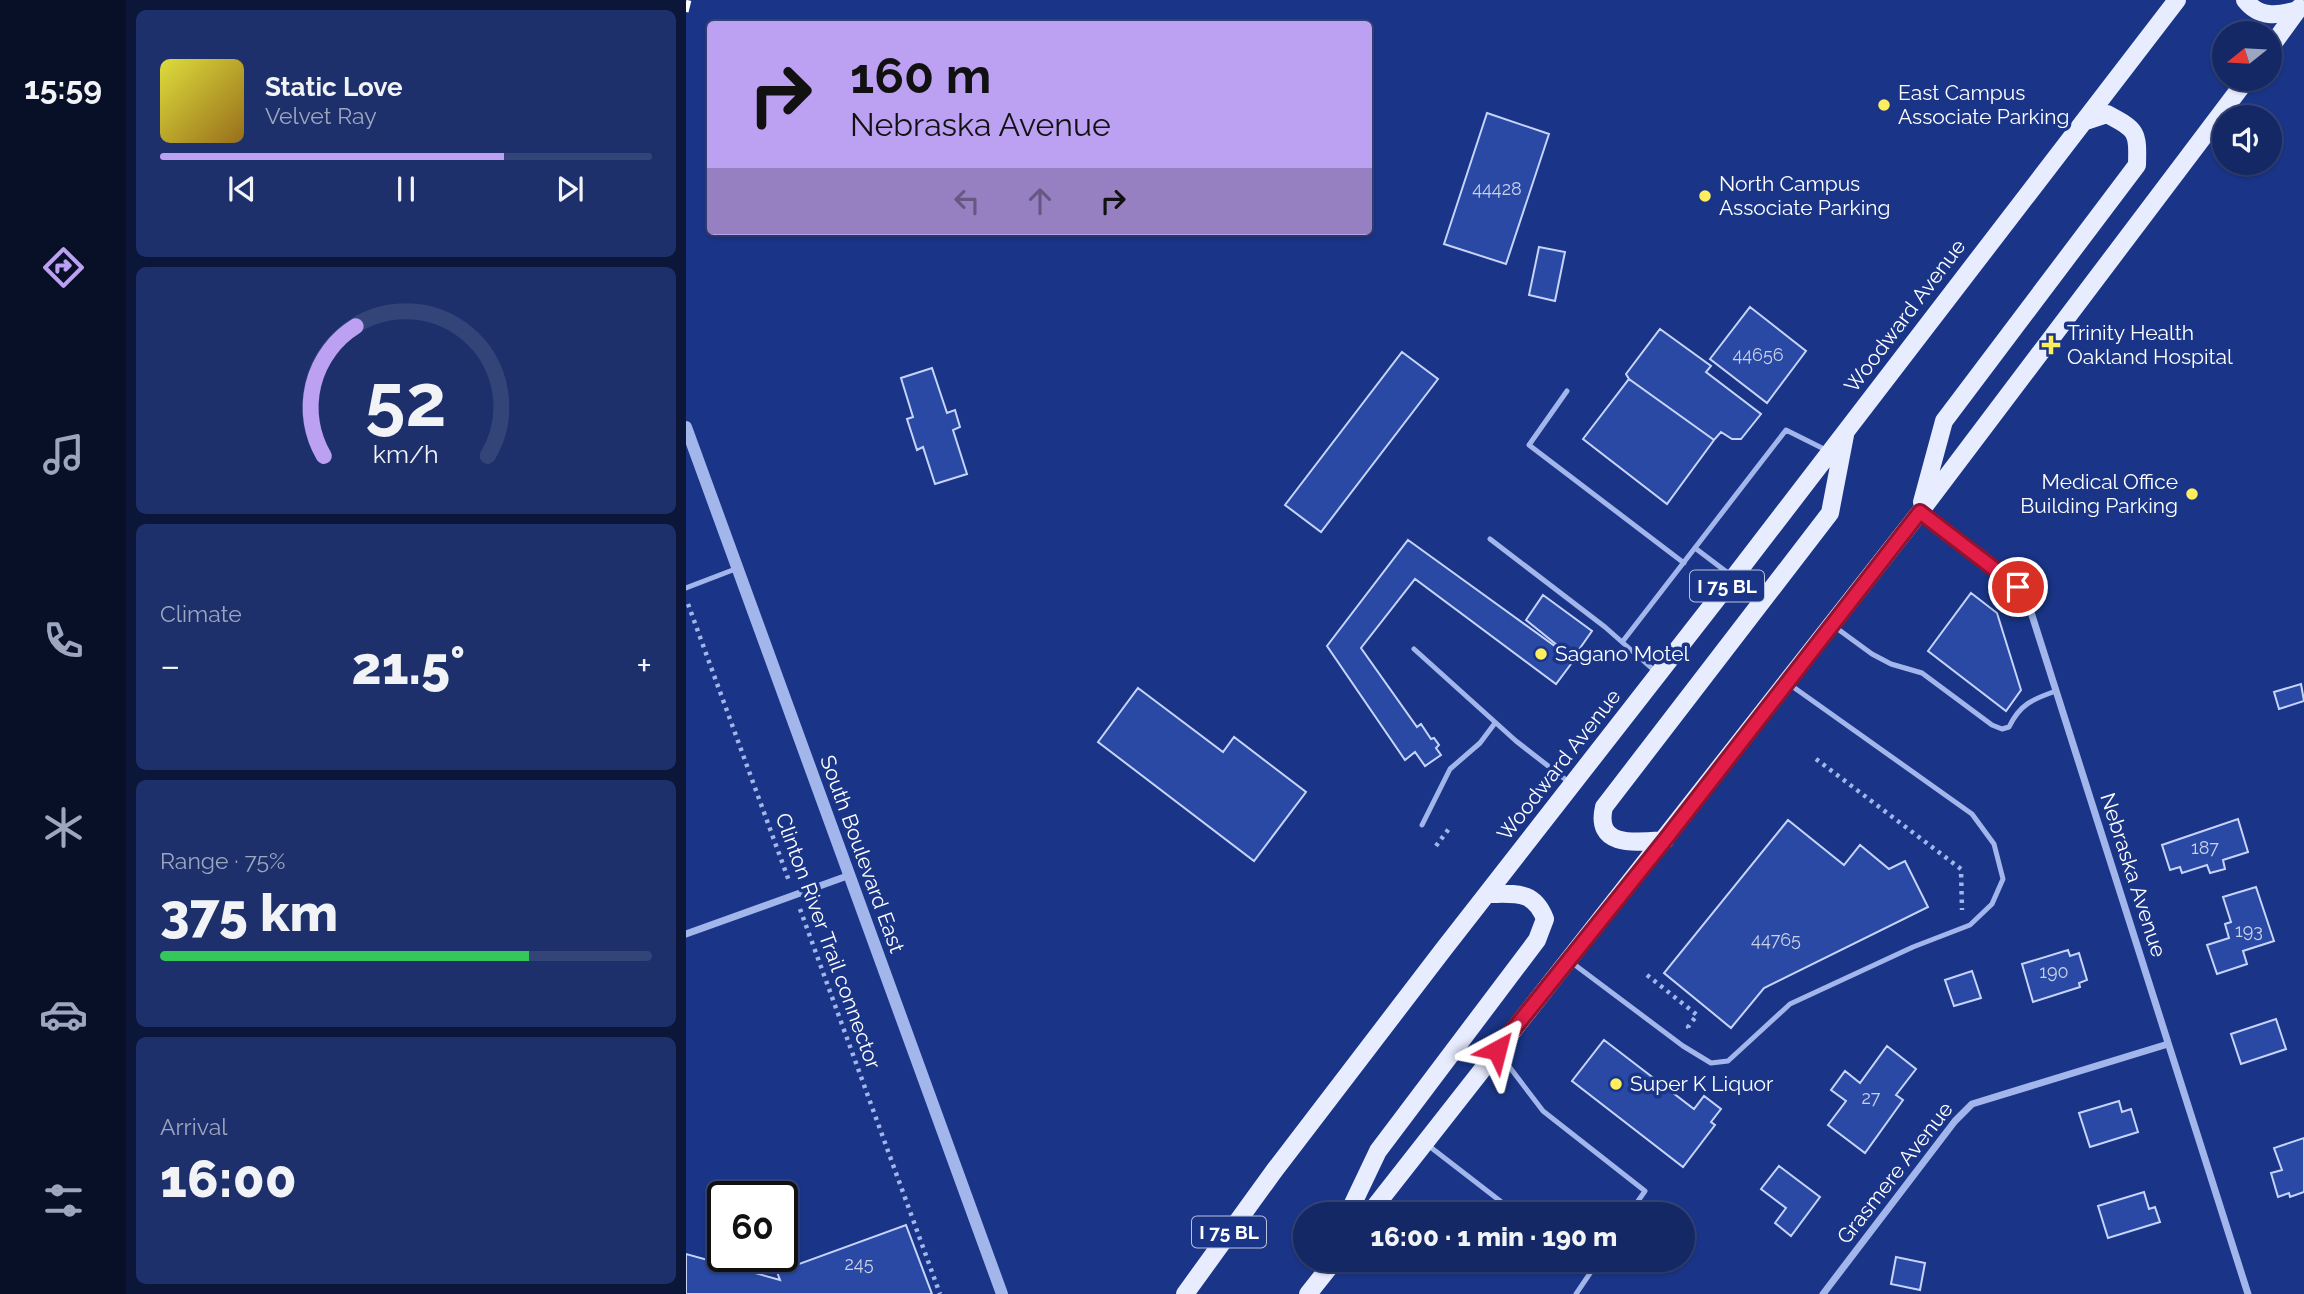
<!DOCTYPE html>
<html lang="en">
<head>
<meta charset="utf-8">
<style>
  body { margin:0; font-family:Raleway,sans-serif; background:#1d306b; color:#f1f3f6; height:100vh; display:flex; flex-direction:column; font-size:26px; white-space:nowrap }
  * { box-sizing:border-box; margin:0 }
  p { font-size:23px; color:#9da6bf }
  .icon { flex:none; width:38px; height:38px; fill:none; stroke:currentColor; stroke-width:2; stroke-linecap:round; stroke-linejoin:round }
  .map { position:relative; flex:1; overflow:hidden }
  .sheet { display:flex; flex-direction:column; gap:10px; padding:10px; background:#0b1638; width:560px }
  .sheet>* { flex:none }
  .hud { position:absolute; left:21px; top:21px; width:665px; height:214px; border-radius:7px; box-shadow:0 2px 5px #0004,0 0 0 2px #334479; background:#bca0f2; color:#111; overflow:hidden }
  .needle { width:46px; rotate:252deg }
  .controls { position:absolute; left:1526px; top:21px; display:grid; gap:14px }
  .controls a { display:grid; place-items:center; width:70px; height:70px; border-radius:50%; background:#142865; box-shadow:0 2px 5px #0004,0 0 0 2px #334479; font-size:35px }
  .speed { position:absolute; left:21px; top:1181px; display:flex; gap:14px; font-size:35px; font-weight:700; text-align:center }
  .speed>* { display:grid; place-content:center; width:91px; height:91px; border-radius:50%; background:#142865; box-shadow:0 2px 5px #0004,0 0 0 2px #334479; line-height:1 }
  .speed .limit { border:4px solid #111; border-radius:10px; background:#fff; color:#111 }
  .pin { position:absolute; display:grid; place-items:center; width:60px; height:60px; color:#fff; margin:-30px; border:4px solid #fff; border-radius:50%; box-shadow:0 2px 7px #0007 }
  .me { position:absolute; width:77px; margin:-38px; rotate:38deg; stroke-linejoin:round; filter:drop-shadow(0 0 5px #0008) }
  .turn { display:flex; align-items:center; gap:24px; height:147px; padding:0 28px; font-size:32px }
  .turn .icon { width:91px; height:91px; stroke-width:2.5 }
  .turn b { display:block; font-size:49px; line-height:60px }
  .lanes { display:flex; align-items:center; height:66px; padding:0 28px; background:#0003; justify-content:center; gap:35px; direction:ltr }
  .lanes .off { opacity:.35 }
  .big { font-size:52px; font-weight:800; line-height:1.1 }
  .sheet .tile { flex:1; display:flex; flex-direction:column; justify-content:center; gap:10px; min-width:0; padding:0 24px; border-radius:10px; background:#1d306b }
  .sheet .dial { align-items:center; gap:0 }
  .dial svg { height:182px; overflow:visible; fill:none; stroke:#334479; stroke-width:7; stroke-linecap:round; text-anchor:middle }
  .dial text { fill:#f1f3f6; stroke:none }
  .song { display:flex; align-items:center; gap:21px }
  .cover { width:84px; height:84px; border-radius:10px; background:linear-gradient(135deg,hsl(60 70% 55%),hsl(40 70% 35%)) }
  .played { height:7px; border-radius:4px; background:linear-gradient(90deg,#bca0f2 70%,#334479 70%) }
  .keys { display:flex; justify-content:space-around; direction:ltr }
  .heat { display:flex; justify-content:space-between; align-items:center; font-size:38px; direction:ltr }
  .charge { height:10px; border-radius:5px; background:linear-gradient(90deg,#34c759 75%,#334479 0) }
  .trip { position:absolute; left:607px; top:1202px; width:402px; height:70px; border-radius:35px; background:#142865; box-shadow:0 2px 5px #0004,0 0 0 2px #334479; font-weight:800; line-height:70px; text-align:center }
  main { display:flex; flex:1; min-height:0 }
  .menu { display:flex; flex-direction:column; width:126px; justify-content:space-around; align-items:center; background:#081028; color:#9da6bf }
  .menu .icon { width:49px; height:49px }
  .menu .active { color:#bca0f2 }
  .menu b { font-size:32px; color:#f1f3f6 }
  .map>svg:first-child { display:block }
  .building { fill:#2949a5; stroke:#c7d4f9; stroke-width:2 }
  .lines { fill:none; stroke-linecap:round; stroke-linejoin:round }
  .path { stroke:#a2b6ec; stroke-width:4.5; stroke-dasharray:3.5 5; stroke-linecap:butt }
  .service { stroke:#a2b6ec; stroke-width:5 }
  .minor { stroke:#a2b6ec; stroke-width:7 }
  .tertiary { stroke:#a2b6ec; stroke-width:12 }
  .primary { stroke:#e7ecff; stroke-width:18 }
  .rail { stroke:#fff; stroke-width:5; stroke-dasharray:12 5; stroke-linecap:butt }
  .route-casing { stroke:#92132f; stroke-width:18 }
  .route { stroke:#e11d48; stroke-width:12 }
  .poi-dot { fill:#feee5e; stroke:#1a3587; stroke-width:2.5 }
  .labels { text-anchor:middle; stroke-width:7; stroke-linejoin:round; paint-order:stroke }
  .number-label { font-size:18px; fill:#cad2e8 }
  .shield { fill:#1a3587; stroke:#bac2db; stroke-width:2 }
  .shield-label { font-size:19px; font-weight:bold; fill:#fff }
  .poi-label { font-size:21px; fill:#fff; stroke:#1a3587; text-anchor:start }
  .street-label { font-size:21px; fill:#fff; stroke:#1a3587 }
</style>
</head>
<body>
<main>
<nav class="menu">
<b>15:59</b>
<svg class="icon active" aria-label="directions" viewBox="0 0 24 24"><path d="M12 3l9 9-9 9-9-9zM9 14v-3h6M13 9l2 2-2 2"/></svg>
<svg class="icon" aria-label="music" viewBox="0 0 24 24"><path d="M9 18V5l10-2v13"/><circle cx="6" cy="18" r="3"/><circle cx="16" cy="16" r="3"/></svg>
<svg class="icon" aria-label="phone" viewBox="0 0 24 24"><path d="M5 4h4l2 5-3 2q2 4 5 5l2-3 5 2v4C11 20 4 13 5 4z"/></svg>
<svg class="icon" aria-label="climate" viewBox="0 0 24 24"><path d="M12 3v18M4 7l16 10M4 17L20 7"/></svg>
<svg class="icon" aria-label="car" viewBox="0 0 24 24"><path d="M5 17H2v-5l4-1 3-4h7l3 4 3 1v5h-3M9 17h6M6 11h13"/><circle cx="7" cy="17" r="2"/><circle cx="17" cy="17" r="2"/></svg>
<svg class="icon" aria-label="filters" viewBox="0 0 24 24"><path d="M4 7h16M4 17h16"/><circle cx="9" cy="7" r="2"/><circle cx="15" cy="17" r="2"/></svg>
</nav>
<section class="sheet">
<div class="tile">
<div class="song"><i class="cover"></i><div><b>Static Love</b><p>Velvet Ray</p></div></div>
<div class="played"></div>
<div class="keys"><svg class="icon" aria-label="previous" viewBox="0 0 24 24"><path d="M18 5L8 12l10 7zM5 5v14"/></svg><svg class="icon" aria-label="pause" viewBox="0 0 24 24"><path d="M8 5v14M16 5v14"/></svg><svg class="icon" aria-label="next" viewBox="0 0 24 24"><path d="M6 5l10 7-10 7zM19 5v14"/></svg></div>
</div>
<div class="tile dial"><svg viewBox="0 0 100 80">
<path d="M14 69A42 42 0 1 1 86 69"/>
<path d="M14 69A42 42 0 0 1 28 12" stroke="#bca0f2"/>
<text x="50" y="56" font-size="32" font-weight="700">52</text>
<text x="50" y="72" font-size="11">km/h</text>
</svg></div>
<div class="tile"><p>Climate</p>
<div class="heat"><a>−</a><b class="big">21.5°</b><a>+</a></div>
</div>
<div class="tile"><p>Range · 75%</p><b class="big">375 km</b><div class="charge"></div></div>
<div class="tile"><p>Arrival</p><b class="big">16:00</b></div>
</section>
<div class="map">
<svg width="1618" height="1294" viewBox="0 0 1618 1294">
  <rect width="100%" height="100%" fill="#1a3587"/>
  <path class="building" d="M801,113L863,134L820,264L758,244Z
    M853,247L879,252L869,301L843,295Z
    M1064,307L1120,351L1081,403L1024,359Z
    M974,329L1025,366L1020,372L1075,414L1055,439H1046L1035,432L1028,440L943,379L940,374Z
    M716,352L752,379L635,532L599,505Z
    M246,368L261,413L269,410L274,427L267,430L281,474L249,484L237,447L231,450L221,419L227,417L215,378Z
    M943,379L1028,440L981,504L897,439Z
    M722,540L888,660L870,684L729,579L675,648L731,727L735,724L745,739L748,738L753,745L750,748L755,755L739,766L729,752L719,760L641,646Z
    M1285,593L1311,613L1335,690L1320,711L1242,651Z
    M857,595L906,631L887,658L840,620Z
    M1615,684L1618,701L1593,709L1588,692Z
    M452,688L537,752L548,737L620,792L568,861L412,742Z
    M1552,819L1562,852L1537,860L1539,869L1524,873L1521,865L1496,873L1494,867L1484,870L1476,845Z
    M1102,820L1158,865L1174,845L1203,869L1219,861L1242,907L1078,988L1045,1028L978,973Z
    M1570,887L1588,941L1557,951L1561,964L1531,974L1521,945L1543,938L1539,924L1545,922L1537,897Z
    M1382,950L1384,956L1393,953L1401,980L1393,983L1394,987L1347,1002L1336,964Z
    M1286,971L1295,998L1268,1006L1259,980Z
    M1590,1019L1600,1049L1555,1064L1545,1034Z
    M918,1040L1008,1109L1018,1096L1035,1109L1025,1122L1029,1125L997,1167L886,1081Z
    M1201,1046L1230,1069L1210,1095L1217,1100L1179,1153L1142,1125L1160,1101L1145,1090L1159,1071L1174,1083Z
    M1433,1101L1436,1112L1445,1109L1452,1132L1404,1147L1393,1113Z
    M1618,1138V1192L1604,1197L1603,1193L1592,1197L1585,1173L1596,1170L1588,1148Z
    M1093,1166L1134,1197L1105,1236L1089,1223L1100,1208L1075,1189Z
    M1458,1192L1463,1209L1469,1207L1474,1222L1422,1238L1412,1206Z
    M220,1225L246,1294H0V1254L94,1280L91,1272Z
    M1210,1257L1239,1263L1234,1290L1205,1284Z"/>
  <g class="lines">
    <path class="path" d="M2,604L103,881
      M1130,759L1275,869L1276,910
      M750,846L765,826
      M114,909L254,1294
      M961,975L1011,1015L1002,1027L1004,1029"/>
    <path class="service" d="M881,391L843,445L998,563
      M804,539L919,627L970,672
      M1009,548L1046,576
      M0,588L52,568
      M1149,627L1186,654L1205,664L1236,673L1306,725L1316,729L1323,727C1334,704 1347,699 1370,691
      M937,641L1100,430L1140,450
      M728,649L830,741L884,783
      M736,825L764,769L794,743L809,723
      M885,962L997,1046L1025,1063L1042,1061L1104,1004L1227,947L1284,925L1306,904L1317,879L1308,844L1286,814L1103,684
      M812,1052L857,1111L959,1191L943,1214
      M743,1146L831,1214
      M891,1260L905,1271
      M890,1294L913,1260"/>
    <path class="minor" d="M1234,512L1332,587L1344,609L1562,1294
      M0,934L164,875
      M1137,1294L1269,1121L1286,1104L1482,1044"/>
    <path class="tertiary" d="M0,427L316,1294"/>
    <path class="primary" d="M1559,0C1573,18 1591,16 1611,10
      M1584,48L1613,8
      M1236,502L1258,421L1451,165C1452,131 1451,130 1421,114L1397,122
      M979,840C952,842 908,849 918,807L1144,513L1159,435
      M662,1214L692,1151L851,940L859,919C848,890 830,894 802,894
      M683,1214L1234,512L1561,79
      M499,1294L588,1171L757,950L1048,577L1491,0
      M622,1294L649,1260"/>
    <path class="rail" d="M0,12L3,0"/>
  </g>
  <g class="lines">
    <defs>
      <path id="route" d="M811,1050L979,840L1234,512L1332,587"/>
    </defs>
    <use href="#route" class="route-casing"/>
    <use href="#route" class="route"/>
  </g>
  <g class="poi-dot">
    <circle cx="1198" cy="105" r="7"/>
    <circle cx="1019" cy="196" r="7"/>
    <path d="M1361.5 334.5h7v7h7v7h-7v7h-7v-7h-7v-7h7z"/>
    <circle cx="1506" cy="494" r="7"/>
    <circle cx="855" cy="654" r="7"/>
    <circle cx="930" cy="1084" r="7"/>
  </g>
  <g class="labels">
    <g class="number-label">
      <text x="811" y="195">44428</text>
      <text x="1072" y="361">44656</text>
      <text x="1519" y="854">187</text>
      <text x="1563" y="937">193</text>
      <text x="1090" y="946">44765</text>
      <text x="1368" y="978">190</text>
      <text x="1185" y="1104">27</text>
      <text x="173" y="1270">245</text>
    </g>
    <g class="shield">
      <rect x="1004" y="570.5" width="74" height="31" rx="5"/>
      <rect x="506" y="1216.5" width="74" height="31" rx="5"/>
    </g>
    <g class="shield-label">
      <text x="1041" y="593">I 75 BL</text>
      <text x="543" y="1239">I 75 BL</text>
    </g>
    <g class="poi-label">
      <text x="1212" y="100">East Campus<tspan x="1212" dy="24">Associate Parking</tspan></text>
      <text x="1033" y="191">North Campus<tspan x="1033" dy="24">Associate Parking</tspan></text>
      <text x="1381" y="340">Trinity Health<tspan x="1381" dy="24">Oakland Hospital</tspan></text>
      <text x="1492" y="489" text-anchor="end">Medical Office<tspan x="1492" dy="24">Building Parking</tspan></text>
      <text x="869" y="661">Sagano Motel</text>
      <text x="944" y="1091">Super K Liquor</text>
    </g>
    <g class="street-label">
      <text transform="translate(1219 316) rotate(-53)" y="7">Woodward Avenue</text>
      <text transform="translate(873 765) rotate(-52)" y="7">Woodward Avenue</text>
      <text transform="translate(176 854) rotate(70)" y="7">South Boulevard East</text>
      <text transform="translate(1447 875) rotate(72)" y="7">Nebraska Avenue</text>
      <text transform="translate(142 941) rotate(70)" y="7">Clinton River Trail connector</text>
      <text transform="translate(1209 1173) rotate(-52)" y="7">Grasmere Avenue</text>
    </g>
  </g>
</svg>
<div class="controls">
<a><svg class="needle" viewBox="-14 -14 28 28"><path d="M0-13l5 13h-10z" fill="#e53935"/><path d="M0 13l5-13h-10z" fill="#9da6bf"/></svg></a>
<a><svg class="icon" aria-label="sound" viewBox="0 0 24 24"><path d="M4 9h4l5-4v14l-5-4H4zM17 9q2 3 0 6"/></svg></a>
</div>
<div class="speed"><div class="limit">60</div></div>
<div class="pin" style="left:1332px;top:587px;background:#d93025"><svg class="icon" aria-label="arrive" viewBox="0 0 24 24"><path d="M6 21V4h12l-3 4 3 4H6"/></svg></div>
<svg class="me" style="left:811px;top:1050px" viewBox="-20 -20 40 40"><path d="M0-17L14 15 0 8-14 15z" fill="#e11d48" stroke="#fff" stroke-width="4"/></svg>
<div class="trip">16:00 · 1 min · 190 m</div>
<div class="hud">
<div class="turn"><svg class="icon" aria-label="right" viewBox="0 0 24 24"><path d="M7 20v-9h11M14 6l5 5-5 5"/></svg><div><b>160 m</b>Nebraska Avenue</div></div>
<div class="lanes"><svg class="icon off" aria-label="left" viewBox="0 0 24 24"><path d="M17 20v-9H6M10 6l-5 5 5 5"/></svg><svg class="icon off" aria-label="ahead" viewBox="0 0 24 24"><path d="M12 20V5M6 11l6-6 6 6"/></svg><svg class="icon" aria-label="right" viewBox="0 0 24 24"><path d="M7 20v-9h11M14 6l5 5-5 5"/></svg></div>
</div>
</div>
</main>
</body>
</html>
